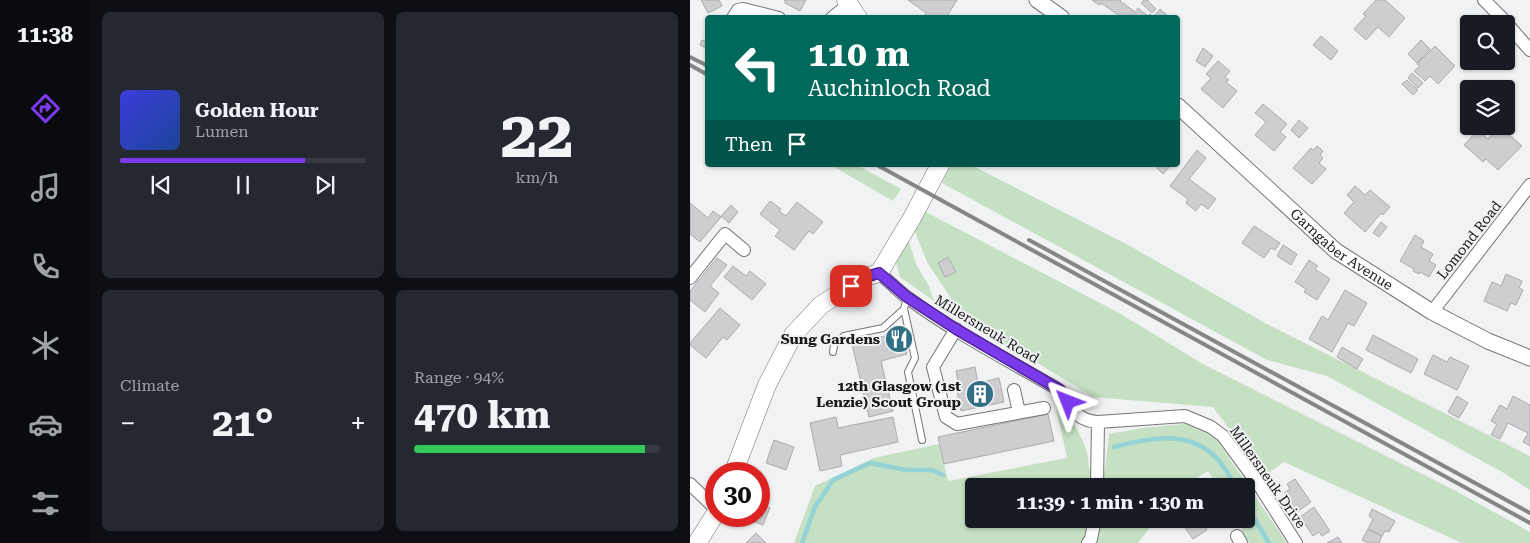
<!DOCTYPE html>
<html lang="en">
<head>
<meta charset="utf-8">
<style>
  body { margin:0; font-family:"Roboto Serif",serif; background:#242831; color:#f1f3f6; height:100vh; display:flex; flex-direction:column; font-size:19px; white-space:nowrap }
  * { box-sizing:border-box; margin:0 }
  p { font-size:16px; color:#9ea1a6 }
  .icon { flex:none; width:28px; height:28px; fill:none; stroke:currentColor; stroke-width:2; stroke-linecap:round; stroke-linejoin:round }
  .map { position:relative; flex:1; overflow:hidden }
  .details { display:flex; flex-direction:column; gap:12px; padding:12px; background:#0d0f14; width:600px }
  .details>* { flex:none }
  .top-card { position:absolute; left:15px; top:15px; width:475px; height:152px; border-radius:5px; box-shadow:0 1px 4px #0004; background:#00695c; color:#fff; overflow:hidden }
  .buttons { position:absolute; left:770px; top:15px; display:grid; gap:10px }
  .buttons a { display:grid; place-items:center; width:55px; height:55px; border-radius:5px; background:#171b24; box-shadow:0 1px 4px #0004; font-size:25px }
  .speed { position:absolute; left:15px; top:462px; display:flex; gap:10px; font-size:25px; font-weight:700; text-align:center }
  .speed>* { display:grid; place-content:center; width:65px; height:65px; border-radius:50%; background:#171b24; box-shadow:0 1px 4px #0004; line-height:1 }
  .speed .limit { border:8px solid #d22; background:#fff; color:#111 }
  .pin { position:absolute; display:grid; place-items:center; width:42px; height:42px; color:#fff; margin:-21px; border-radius:10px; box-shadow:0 2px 8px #0006 }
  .me { position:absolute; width:55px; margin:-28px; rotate:315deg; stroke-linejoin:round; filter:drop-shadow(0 0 4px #0008) }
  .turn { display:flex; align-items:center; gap:18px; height:105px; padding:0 20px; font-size:22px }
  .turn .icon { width:65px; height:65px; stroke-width:2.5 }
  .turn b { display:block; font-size:35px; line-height:42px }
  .then { display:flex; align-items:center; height:48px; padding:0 20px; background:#0003; gap:10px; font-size:19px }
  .big { font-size:38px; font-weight:700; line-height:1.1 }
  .details .card { flex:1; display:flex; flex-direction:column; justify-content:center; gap:8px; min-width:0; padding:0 18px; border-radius:8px; background:#242831 }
  .details .dial { align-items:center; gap:0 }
  .dial b { font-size:65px; line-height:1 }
  .song { display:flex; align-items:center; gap:15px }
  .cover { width:60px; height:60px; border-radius:8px; background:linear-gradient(135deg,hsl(240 70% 55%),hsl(220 70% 35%)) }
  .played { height:5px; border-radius:2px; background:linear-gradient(90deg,#7c3aed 75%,#363941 75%) }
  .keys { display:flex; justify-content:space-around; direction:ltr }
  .heat { display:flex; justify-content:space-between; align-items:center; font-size:28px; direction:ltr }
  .charge { height:8px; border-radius:4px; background:linear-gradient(90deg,#34c759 94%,#363941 0) }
  .details .tiles { flex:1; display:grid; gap:12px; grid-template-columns:repeat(2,1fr) }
  .trip { position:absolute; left:275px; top:478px; width:290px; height:50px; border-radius:5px; background:#171b24; box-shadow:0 1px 4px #0004; font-weight:700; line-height:50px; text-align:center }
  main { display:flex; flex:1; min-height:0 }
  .tab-bar { display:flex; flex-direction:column; width:90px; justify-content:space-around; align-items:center; background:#090b0e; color:#9ea1a6 }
  .tab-bar .icon { width:35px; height:35px }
  .tab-bar .on { color:#7c3aed }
  .tab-bar b { font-size:22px; color:#f1f3f6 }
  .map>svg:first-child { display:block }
  .green { fill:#c5e0c3 }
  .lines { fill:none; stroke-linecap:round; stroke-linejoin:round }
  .stream { stroke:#93d2d5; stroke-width:4.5 }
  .building { fill:#ceced1; stroke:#abacae }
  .service-casing { stroke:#737476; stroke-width:8 }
  .minor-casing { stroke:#737476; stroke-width:14 }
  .tertiary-casing { stroke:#737476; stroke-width:17 }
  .secondary-casing { stroke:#737476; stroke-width:19 }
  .service { stroke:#fff; stroke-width:6 }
  .minor { stroke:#fff; stroke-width:12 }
  .tertiary { stroke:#fff; stroke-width:15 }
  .secondary { stroke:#fff; stroke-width:18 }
  .rail { stroke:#858687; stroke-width:4 }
  .route-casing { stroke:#51269a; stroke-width:12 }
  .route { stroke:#7c3aed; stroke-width:9 }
  .labels { text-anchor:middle; stroke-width:4; stroke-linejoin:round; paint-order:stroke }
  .street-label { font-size:14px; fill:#171819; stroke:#f1f2f4 }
  .poi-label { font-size:14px; font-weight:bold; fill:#171819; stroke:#f1f2f4; text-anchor:end }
</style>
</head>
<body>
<main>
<nav class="tab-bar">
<b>11:38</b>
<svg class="icon on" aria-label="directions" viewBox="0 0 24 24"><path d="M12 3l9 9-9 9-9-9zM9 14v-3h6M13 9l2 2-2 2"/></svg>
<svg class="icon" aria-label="music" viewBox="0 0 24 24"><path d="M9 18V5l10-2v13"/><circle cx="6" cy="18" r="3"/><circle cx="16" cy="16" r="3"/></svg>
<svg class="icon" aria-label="phone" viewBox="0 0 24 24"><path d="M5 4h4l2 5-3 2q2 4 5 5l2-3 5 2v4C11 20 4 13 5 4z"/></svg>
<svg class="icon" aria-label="climate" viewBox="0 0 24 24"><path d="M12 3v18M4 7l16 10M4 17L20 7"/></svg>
<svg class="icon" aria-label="car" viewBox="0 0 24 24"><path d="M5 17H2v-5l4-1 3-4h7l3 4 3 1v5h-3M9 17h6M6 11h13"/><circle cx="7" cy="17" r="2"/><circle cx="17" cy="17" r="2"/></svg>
<svg class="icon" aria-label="filters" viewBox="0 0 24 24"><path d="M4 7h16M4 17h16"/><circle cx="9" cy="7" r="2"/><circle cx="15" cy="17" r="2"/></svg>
</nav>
<section class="details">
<div class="tiles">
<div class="card">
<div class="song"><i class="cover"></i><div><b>Golden Hour</b><p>Lumen</p></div></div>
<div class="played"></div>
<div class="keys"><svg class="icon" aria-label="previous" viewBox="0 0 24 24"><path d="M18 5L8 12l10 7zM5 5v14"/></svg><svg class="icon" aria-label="pause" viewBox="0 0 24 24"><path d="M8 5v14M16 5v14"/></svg><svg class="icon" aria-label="next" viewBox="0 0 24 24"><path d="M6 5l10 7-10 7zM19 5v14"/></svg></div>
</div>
<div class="card dial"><b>22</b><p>km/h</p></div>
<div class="card"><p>Climate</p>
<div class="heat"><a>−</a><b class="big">21°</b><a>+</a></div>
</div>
<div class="card"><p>Range · 94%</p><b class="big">470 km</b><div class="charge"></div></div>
</div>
</section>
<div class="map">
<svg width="840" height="543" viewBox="0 0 840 543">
  <rect width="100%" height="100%" fill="#f1f2f4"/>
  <path class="green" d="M141,165H167L211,189L203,201Z
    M261,165H281L440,246L575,323L840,456V490L814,473L637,376L577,360L252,183Z
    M234,211L429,313L513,364L766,491L840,532V543H772L594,462L574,476L523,407L403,397L274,318L237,262L224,229Z
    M218,239L227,266L239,286L244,301L210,277L206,262Z
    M364,398C376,409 396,441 398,457C399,461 398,466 399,469L415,470L419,434L452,428L495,424L524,436L597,543H559L553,533L549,519H556V486H528L518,471L494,486H284V519H466L448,543H104L125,486L184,458L249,444L258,481L377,458Z"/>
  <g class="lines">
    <path class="stream" d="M424,447C463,437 506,428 533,466C538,473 541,480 545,486
      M556,505L579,543
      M112,543L125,507L143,480L180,463L216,470H242L253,475"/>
  </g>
  <path class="building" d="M11,0H29L32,6L18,13Z
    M94,0H116L110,11L95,3V1Z
    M218,0H267L256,18H235L234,17L236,13Z
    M402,0H431L430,1L444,11L439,18H433L411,3L410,5L406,3Z
    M454,0H457L466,9L462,13L451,3Z
    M686,0H695L715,18L699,37L688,27L676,40L664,29L676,16L673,14Z
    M448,8L458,16L460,14L463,17L470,9L479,17L478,18H441Z
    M631,36L648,51L641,60L623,45Z
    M12,40L18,42V49L10,45Z
    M731,40L740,49L727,63L718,54Z
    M745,46L765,66L748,84L740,76L735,81L724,71L730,66L727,64Z
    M513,48L523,56L515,67L506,61Z
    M528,61L540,71L535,77L539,80L536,82L547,91L533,108L511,89L521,78L516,74Z
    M722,73L733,83L728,88L718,78Z
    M717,80L728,90L723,95L712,84Z
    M573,104L597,124L590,132L596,137L584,151L565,135L576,122L565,113Z
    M609,120L618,128L609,138L601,130Z
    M809,126L832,146L808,170L796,159L793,162L774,145L788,130L798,139Z
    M627,146L633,151L630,155L633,158L629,163L636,169L622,184L603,168L621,148L623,150Z
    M507,150L516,158L499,179L526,199L518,209L511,204L506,211L496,203L498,199L480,186Z
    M468,165H481L473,174L466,167Z
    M665,186L675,195L680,190L700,207L693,215L691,213L675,232L654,213L664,202L657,195Z
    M80,201L91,209L89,211L96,216L107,202L133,222L123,234L119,231L104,250L85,236L90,230L70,214Z
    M0,203L18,218L23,211L31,217L10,242L0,234Z
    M41,205L48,212L39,223L31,216Z
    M691,222L697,227L689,237L683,233Z
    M564,226L590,243L585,250L581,248L574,258L552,243Z
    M725,235L734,241L731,247L743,254L739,261L746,265L739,277L730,272L729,274L723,271L724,269L710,261Z
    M593,245L607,254L601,265L587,256Z
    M258,257L266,272L255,277L248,263Z
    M27,258L37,265L20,286L29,293L15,312L0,300V291Z
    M619,260L628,266L625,269L640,279L627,300L614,292L616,289L605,282Z
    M43,266L56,276L60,271L76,284L62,300L34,277Z
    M816,274L832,281L829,288L833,290L826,305L821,303L817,311L794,301L802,282L811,286Z
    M655,290L677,303L664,326L658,323L642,352L619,339L632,316L638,320Z
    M30,308L50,325L37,340L33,337L16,358L0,345V343Z
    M212,332L217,354L191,361L203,411L179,417L162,344Z
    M683,335L728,359L721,373L676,350Z
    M652,347L673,359L667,369L647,357Z
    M743,355L757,362L760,357L779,366L767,390L734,374Z
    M285,367L288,383L309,378L314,402L271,411L266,386H269L266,371Z
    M767,396L778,403L769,418L758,412Z
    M823,396L840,405V446L833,442L838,433L818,423L810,439L801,435L807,424L801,421L810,405L817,409Z
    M358,414L364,441L254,464L248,437Z
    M146,417L148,428L203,417L208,442L150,455L152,466L130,471L120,423Z
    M84,440L104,447L96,470L76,463Z
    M605,479L621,502L607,512L594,493L600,489L597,484Z
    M69,503L80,508L73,525L57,519L58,516H69Z
    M624,507L640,531L632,536L629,532L623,536L610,517Z
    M682,509L705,521L699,532L695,531L692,536L678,529L683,519L679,516Z
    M489,519H517L520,524L515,527L517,530L503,539Z
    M678,529L692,536L689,543H679L672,540Z
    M66,533L76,543H56Z
    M648,537L652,543H637Z"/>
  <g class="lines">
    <defs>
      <path id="service" d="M214,309L225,358L218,372L232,440
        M143,352L144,345L154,336L193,328L214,309L217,297"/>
      <path id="minor" d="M794,0L810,16L840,50
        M43,18L48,10L53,9L89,18
        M142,18L158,5
        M189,273C199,281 208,291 218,298C264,332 316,359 366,388C385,399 378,420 408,422L407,486
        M0,278L35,234L54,250
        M742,312L840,185
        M266,329L243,367L256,417L267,424L354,408
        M324,390L329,412
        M408,422L495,416L521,427L533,436L571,488L606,543
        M0,484L26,509
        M547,536L551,543
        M398,543L401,539L405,519"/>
      <g id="tertiary">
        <path d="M347,0L372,18"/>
        <path id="s1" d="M488,106L646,251L742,312L798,341L840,358"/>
      </g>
      <path id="secondary" d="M156,0L168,18
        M43,474L77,385L103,335L131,305L176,277L189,273L222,218L250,165
        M7,543L26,513"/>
    </defs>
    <use href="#service" class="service-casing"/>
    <use href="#minor" class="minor-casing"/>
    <use href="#tertiary" class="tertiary-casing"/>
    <use href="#secondary" class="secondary-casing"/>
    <use href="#service" class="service"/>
    <use href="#minor" class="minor"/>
    <use href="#tertiary" class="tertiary"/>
    <use href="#secondary" class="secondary"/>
    <path class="rail" d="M0,57L18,66
      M0,65L18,75
      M187,165L840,523
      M339,240L840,513"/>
  </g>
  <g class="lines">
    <defs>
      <path id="route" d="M161,286L176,277L189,273L217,297L266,329L370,390L378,402"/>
    </defs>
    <use href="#route" class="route-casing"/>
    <use href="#route" class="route"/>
  </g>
  <defs>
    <symbol id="restaurant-disc" viewBox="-11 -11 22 22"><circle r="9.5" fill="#316f85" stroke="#f1f2f4"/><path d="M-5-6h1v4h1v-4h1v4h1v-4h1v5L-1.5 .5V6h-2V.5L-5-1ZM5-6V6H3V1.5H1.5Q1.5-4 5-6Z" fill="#fff"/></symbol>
    <symbol id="building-disc" viewBox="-11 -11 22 22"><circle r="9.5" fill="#316f85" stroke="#f1f2f4"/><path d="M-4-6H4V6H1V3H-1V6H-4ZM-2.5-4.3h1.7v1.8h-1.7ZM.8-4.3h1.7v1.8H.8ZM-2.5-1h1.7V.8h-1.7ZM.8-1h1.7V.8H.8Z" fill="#fff"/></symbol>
  </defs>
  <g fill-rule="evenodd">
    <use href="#restaurant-disc" x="193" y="323" width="32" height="32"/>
    <use href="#building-disc" x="274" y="378" width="32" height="32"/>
  </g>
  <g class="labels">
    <g class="street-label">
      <text transform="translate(779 240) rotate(-52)" y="5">Lomond Road</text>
      <text dy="5" stroke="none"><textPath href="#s1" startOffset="218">Garngaber Avenue</textPath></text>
      <text transform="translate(297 329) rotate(31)" y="5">Millersneuk Road</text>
      <text transform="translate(578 477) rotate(55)" y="5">Millersneuk Drive</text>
    </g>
    <g class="poi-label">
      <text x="190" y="344">Sung Gardens</text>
      <text x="271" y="391">12th Glasgow (1st<tspan x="271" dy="16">Lenzie) Scout Group</tspan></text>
    </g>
  </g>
</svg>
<div class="buttons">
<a><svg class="icon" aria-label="search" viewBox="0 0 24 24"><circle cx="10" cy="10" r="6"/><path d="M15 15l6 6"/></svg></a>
<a><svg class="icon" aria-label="layers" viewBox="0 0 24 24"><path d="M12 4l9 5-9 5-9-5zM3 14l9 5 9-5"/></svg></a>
</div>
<div class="speed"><div class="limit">30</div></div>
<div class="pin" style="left:161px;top:286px;background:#d93025"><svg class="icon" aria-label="arrive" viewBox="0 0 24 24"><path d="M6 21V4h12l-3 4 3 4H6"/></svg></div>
<svg class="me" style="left:378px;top:402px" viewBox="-20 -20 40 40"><path d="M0-17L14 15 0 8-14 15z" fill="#7c3aed" stroke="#fff" stroke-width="4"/></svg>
<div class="trip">11:39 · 1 min · 130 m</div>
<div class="top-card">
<div class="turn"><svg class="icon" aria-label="left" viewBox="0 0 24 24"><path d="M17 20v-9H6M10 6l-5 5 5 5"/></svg><div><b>110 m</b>Auchinloch Road</div></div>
<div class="then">Then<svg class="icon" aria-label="arrive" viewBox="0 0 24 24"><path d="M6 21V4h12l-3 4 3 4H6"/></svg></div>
</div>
</div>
</main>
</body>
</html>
